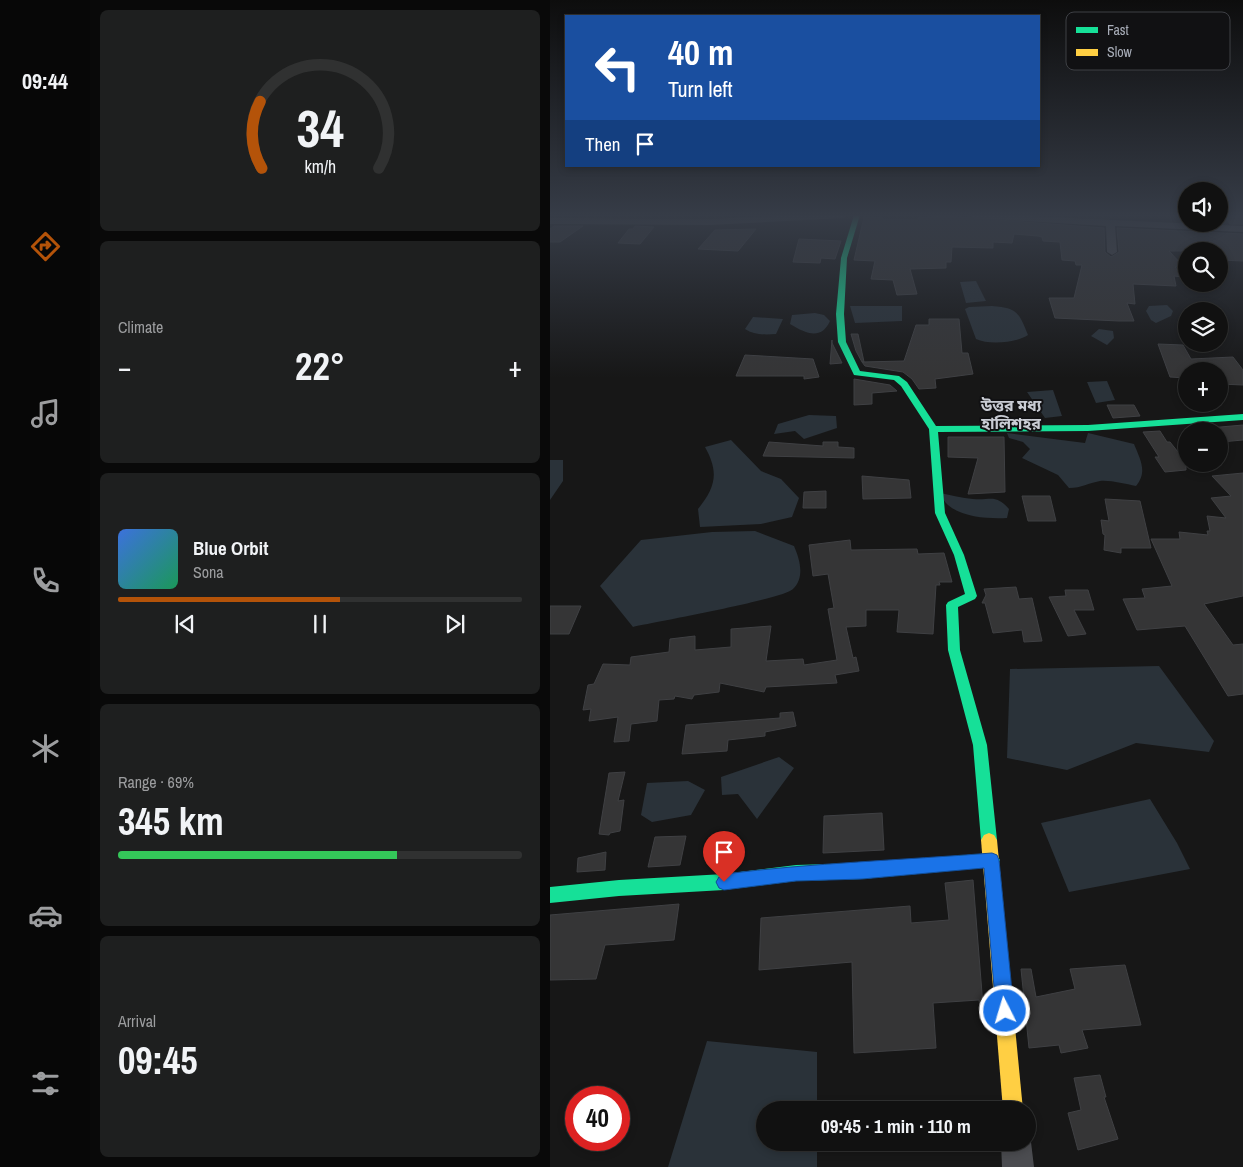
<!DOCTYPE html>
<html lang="en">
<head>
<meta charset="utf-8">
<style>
  body { margin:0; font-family:"Archivo Narrow","Noto Sans Bengali",sans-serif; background:#1e1f1f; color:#f1f3f6; height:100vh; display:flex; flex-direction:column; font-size:19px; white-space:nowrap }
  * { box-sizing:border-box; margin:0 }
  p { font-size:16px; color:#9c9d9f }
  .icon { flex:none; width:28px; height:28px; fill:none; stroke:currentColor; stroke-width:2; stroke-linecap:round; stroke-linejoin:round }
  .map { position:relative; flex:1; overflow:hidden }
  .drawer { display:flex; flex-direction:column; gap:10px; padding:10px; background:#090909; width:460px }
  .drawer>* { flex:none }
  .hud { position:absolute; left:15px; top:15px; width:475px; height:152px; border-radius:0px; box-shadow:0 2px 8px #0003,0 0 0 1px #303131; background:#1a4fa0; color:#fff; overflow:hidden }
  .buttons { position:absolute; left:628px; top:182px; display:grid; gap:10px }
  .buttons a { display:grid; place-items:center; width:50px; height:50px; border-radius:50%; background:#111; box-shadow:0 2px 8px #0003,0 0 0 1px #303131; font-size:25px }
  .speed { position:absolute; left:15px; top:1086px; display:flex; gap:10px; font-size:25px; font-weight:700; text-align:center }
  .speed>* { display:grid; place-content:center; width:65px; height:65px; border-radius:50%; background:#111; box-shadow:0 2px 8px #0003,0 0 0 1px #303131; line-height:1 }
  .speed .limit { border:8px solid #d22; background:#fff; color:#111 }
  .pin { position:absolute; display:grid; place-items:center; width:42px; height:42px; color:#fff; margin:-51px -21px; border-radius:50% 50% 50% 0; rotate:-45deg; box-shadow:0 0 5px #0007 }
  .pin .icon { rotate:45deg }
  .me { position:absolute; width:55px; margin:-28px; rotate:355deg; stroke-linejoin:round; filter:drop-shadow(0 0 4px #0008) }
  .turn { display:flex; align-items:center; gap:18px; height:105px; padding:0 20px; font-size:22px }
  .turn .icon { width:65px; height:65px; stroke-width:2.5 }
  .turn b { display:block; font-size:35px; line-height:42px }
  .then { display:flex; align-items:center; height:48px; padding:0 20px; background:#0003; gap:10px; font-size:19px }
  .big { font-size:38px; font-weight:700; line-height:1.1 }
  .drawer .card { flex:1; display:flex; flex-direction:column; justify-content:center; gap:8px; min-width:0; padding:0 18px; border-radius:8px; background:#1e1f1f }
  .drawer .dial { align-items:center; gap:0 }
  .dial svg { height:130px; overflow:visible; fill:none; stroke:#303131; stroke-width:7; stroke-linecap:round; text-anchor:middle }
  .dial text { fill:#f1f3f6; stroke:none }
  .song { display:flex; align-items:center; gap:15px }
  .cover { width:60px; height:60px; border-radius:8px; background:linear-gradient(135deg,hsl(220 70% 55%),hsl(150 70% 35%)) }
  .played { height:5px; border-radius:2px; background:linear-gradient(90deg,#b45309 55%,#303131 55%) }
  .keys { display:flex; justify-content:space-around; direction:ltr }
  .heat { display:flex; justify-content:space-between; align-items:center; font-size:28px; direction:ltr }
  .charge { height:8px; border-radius:4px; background:linear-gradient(90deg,#34c759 69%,#303131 0) }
  .trip { position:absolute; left:206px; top:1101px; width:280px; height:50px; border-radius:25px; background:#111; box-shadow:0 2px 8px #0003,0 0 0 1px #303131; font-weight:700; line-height:50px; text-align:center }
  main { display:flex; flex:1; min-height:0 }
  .menu { display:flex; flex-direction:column; width:90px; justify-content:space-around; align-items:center; background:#070707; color:#9c9d9f }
  .menu .icon { width:35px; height:35px }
  .menu .current { color:#b45309 }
  .menu b { font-size:22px; color:#f1f3f6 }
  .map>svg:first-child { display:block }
  .water { fill:#2a3239 }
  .building { fill:#353536; stroke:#3f4043 }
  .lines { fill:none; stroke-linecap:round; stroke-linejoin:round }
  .street { fill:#4b4c50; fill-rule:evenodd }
  .fast { fill:#16e098; fill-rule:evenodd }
  .slow { fill:#ffcf43; fill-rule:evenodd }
  .route { fill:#1a73e8; stroke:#114b97 }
  .labels { text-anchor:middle; stroke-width:4; stroke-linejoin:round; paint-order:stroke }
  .far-neighbourhood-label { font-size:16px; font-weight:bold; fill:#c9ccd4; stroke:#111113 }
  .key { fill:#111113; stroke:#3e4045; stroke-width:1 }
  .key-label { font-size:14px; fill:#a8adb8 }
</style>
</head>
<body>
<main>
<nav class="menu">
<b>09:44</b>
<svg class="icon current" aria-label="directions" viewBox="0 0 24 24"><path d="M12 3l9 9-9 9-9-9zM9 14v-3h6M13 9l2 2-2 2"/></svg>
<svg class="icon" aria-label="music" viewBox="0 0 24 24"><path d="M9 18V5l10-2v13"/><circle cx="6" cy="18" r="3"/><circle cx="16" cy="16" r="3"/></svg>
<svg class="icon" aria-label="phone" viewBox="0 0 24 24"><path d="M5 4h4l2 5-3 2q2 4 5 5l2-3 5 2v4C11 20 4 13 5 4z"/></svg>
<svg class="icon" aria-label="climate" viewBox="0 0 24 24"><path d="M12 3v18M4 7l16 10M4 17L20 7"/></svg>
<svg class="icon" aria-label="car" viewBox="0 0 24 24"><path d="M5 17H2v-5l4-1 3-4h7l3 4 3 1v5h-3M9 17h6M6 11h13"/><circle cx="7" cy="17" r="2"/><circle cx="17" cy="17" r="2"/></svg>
<svg class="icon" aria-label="filters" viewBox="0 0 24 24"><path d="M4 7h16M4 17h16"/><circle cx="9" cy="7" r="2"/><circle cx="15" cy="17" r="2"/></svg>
</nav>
<section class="drawer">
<div class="card dial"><svg viewBox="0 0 100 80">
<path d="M14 69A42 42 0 1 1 86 69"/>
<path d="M14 69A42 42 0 0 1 13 28" stroke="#b45309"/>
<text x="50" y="56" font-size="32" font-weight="700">34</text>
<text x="50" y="72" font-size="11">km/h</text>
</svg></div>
<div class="card"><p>Climate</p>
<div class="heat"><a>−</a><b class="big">22°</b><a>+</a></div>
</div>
<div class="card">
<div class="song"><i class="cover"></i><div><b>Blue Orbit</b><p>Sona</p></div></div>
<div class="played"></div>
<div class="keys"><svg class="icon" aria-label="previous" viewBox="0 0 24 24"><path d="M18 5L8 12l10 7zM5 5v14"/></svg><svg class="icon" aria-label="pause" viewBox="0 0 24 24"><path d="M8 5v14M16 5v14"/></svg><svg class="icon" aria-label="next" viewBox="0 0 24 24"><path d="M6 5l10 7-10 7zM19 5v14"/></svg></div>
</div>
<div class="card"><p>Range · 69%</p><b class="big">345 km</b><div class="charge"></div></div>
<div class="card"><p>Arrival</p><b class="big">09:45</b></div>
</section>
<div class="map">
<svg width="693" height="1167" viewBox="0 0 693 1167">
  <rect width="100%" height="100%" fill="#171717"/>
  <path class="water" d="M426,281L436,301L416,303L410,282Z
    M617,305L623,311L621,316L606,323L601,320L596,311L599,306Z
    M300,306H352V321L305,323Z
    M442,306C467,308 469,312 478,335C466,343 439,345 426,339L415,309L419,307Z
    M265,313L274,315L280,321C271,341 255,333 240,324L242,315Z
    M203,317L233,319L226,334C215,335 204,335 195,329Z
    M549,329L563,331L564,338L557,345L541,336Z
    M557,381L565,400L546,403L537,382Z
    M503,390L512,416L495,418L477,392Z
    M259,415L286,416L287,428L254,439L245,431L224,434L228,424Z
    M457,433L535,443L538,433L584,444C590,459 598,472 586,486C575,484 561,480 550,481C538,483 532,488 519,488L508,475L472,458L480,449L473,442L459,438Z
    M181,440L211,471L231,479L249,498L242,517L211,524L150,527L148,509C166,487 169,472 155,447Z
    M0,460H13V481L0,500Z
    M390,493C401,495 412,498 423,499C440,501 445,493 459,509L457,518C435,519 398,517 390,493Z
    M205,531L244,546C250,560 255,577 243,589C234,599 106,622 83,627L50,586L91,540L162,532Z
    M609,666L664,741L659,752L586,743L517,770L457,758L460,669Z
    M229,757L244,768L207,819L188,794L172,795L171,777Z
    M138,781L155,790L141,815L102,822L91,815L97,783Z
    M600,799L627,843L640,869L519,892L491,823Z
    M157,1041L267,1052V1110H215V1142L267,1143V1167H118Z"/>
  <path class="building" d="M675,215H693V224H680Z
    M395,216L554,228L555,252L561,257L569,252L567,228L693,234V261L669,260V248L638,247V251H619L634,267H625L633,277L624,276L626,286L583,284L585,304L577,303L584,321H569L505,318L499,298H524L532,265H526L525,261L512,260L510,242L493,241L492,237L488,236L464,234L462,243L443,242V248L402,247L401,262H396V268L360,269L367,294L347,295L343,280L321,279L325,261L304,260L314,217L333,218V219L368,220V218Z
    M4,226H33L10,242H0V229Z
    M85,226L104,227L90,244L68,243L79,229H83Z
    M206,229L188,251L148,249L165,230Z
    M249,239L291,241L285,259L271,258L270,263L243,262Z
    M379,319H409L412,353H418L423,374L385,379L386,388L369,389L362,379L353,372L315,366L312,362L354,361L366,325H379Z
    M301,334H308L314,362H312L306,351Z
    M282,340V343L292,363L280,364Z
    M608,344L633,345L641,359L683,357L693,370V385L669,384V371H636V378L620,377Z
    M195,355L263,359L269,377L254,379V376H186Z
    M304,379L340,385L347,391L322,393V404L304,405Z
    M557,405H584L590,416L563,418Z
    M693,425V440L671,442L669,440V431H662L659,428Z
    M610,431L617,442H620L628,452H636V470L615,472L605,457H609L593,432Z
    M398,437H454L455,492L418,494L428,458L398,457Z
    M219,442L273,446V442H288V447L304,448V458L213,456Z
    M693,473V596L654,604L683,645L693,644V694L678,696L635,626L587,630L573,599L595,598L592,589L622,586L601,539H630L629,532L658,535L657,531H660L657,516L676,518L661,498L681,496L662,476Z
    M312,476L359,480L361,498L313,499Z
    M276,491V508H253L254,492Z
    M472,496H500L506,521H478Z
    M555,499L590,501L601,548H571V553L554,550L555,535L553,534L551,520L559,521Z
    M300,540L301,550L367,549L368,554L394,553L402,582H389L390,585H386L383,634L347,632L349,610H316V626L296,627L303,658L306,657L309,671L285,675L287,683L216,687L214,692L170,683L169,692L144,695L142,699L125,696L124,699L109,700L107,721L81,724L79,741L64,742L68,717L39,721L41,709L33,710L38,685L44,684L53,664L80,665L81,657L119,652L120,639L145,636V650L181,647V629L221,626L216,661L253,659L254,665L287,660L278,609L284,608L278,574L263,576L259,545Z
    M466,587L469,599L482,598L492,641L474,642L472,630L443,633L435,603H432L436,595L434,589Z
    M515,590H538L544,610H524L536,634L518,636L499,597L516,596Z
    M0,606H31L19,634H0Z
    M243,712L246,726L215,732V736L178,740L177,751L132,754L136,725L230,718V713Z
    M75,772L68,801L74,800L70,831L60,833L59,835L49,834L59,773Z
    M332,813L334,850L273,853L274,816Z
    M136,836L130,865L98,867L105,837Z
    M56,852L55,870L27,872L28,858Z
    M423,880L433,1006H430L429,1000L383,1003L386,1048L304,1053L302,962L209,970L211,918L360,906L361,923L399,920L395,883Z
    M129,904L124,940L55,945L46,979L0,980V915Z
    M575,965L591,1025L532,1030L538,1048L511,1053L509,1045L479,1048L471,969H481L486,997L525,989L520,969Z
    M550,1075L556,1097H554L568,1139L528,1150L518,1113L531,1110L524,1078Z"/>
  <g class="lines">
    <path class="street" d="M248,215H298L294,218L160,225L0,224V218L160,219Z
      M419,215H457L693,226V232L565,226L567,252L562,255L557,252L556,226L423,218Z
      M478,1133L481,1142L484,1167H452L451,1142H478Z"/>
    <path class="fast" d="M304,215H310L297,258L294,314L296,342L310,371L349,376L357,382L386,426L538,425L693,414V420L538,431L388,432L395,513L414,555L427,596L425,599L408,607L410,650L437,745L447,840L444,845L439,847L434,845L431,840L423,745L398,650L396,605L398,602L415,594L404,555L385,513L379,429L351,386L344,380L304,375L288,342L286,314L291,258Z
      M442,853L447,855L450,860L447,865L442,867L312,879L246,881L174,890L69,896L0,903V887L69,880L174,874L246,865L312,863Z"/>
    <path class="slow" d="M439,833L444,835L447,840L473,1110H453L431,840L434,835Z"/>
  </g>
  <linearGradient id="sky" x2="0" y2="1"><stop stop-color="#0d0d0d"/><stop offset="0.57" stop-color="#363c47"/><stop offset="1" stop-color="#363c47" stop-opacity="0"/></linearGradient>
  <rect width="693" height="378" fill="url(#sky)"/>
  <path class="route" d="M442,853L447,855L449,860L464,1011L461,1017L455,1020L448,1017L446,1011L434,868L312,879L246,881L174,890L169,888L166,882L169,877L174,874C263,863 352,860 442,853Z"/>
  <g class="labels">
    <g class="far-neighbourhood-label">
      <text x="461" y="411">উত্তর মধ্য<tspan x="461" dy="18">হালিশহর</tspan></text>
    </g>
  </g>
  <rect x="516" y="12" width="164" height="58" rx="8" class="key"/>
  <rect x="526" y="27" width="22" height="6" fill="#16e098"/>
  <rect x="526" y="49" width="22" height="7" fill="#ffcf43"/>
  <g class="key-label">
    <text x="557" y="35">Fast</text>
    <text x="557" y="57">Slow</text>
  </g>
</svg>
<div class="buttons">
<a><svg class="icon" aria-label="sound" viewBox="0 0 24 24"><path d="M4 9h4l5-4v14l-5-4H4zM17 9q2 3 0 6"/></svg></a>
<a><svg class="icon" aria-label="search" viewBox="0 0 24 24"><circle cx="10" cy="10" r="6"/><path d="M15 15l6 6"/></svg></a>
<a><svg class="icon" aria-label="layers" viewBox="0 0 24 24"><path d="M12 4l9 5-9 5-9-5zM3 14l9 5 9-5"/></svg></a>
<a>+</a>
<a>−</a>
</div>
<div class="speed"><div class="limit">40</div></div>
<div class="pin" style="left:174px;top:882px;background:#d93025"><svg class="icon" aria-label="arrive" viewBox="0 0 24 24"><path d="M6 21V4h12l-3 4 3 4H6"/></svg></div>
<svg class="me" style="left:455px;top:1011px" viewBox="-20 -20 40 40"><circle r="17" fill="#1a73e8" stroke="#fff" stroke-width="3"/><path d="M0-11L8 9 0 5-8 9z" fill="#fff"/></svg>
<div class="trip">09:45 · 1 min · 110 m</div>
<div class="hud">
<div class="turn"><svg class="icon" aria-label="left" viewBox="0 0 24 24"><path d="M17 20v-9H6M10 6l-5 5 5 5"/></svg><div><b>40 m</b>Turn left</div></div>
<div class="then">Then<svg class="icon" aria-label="arrive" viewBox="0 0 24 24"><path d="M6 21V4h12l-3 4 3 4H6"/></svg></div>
</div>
</div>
</main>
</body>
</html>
